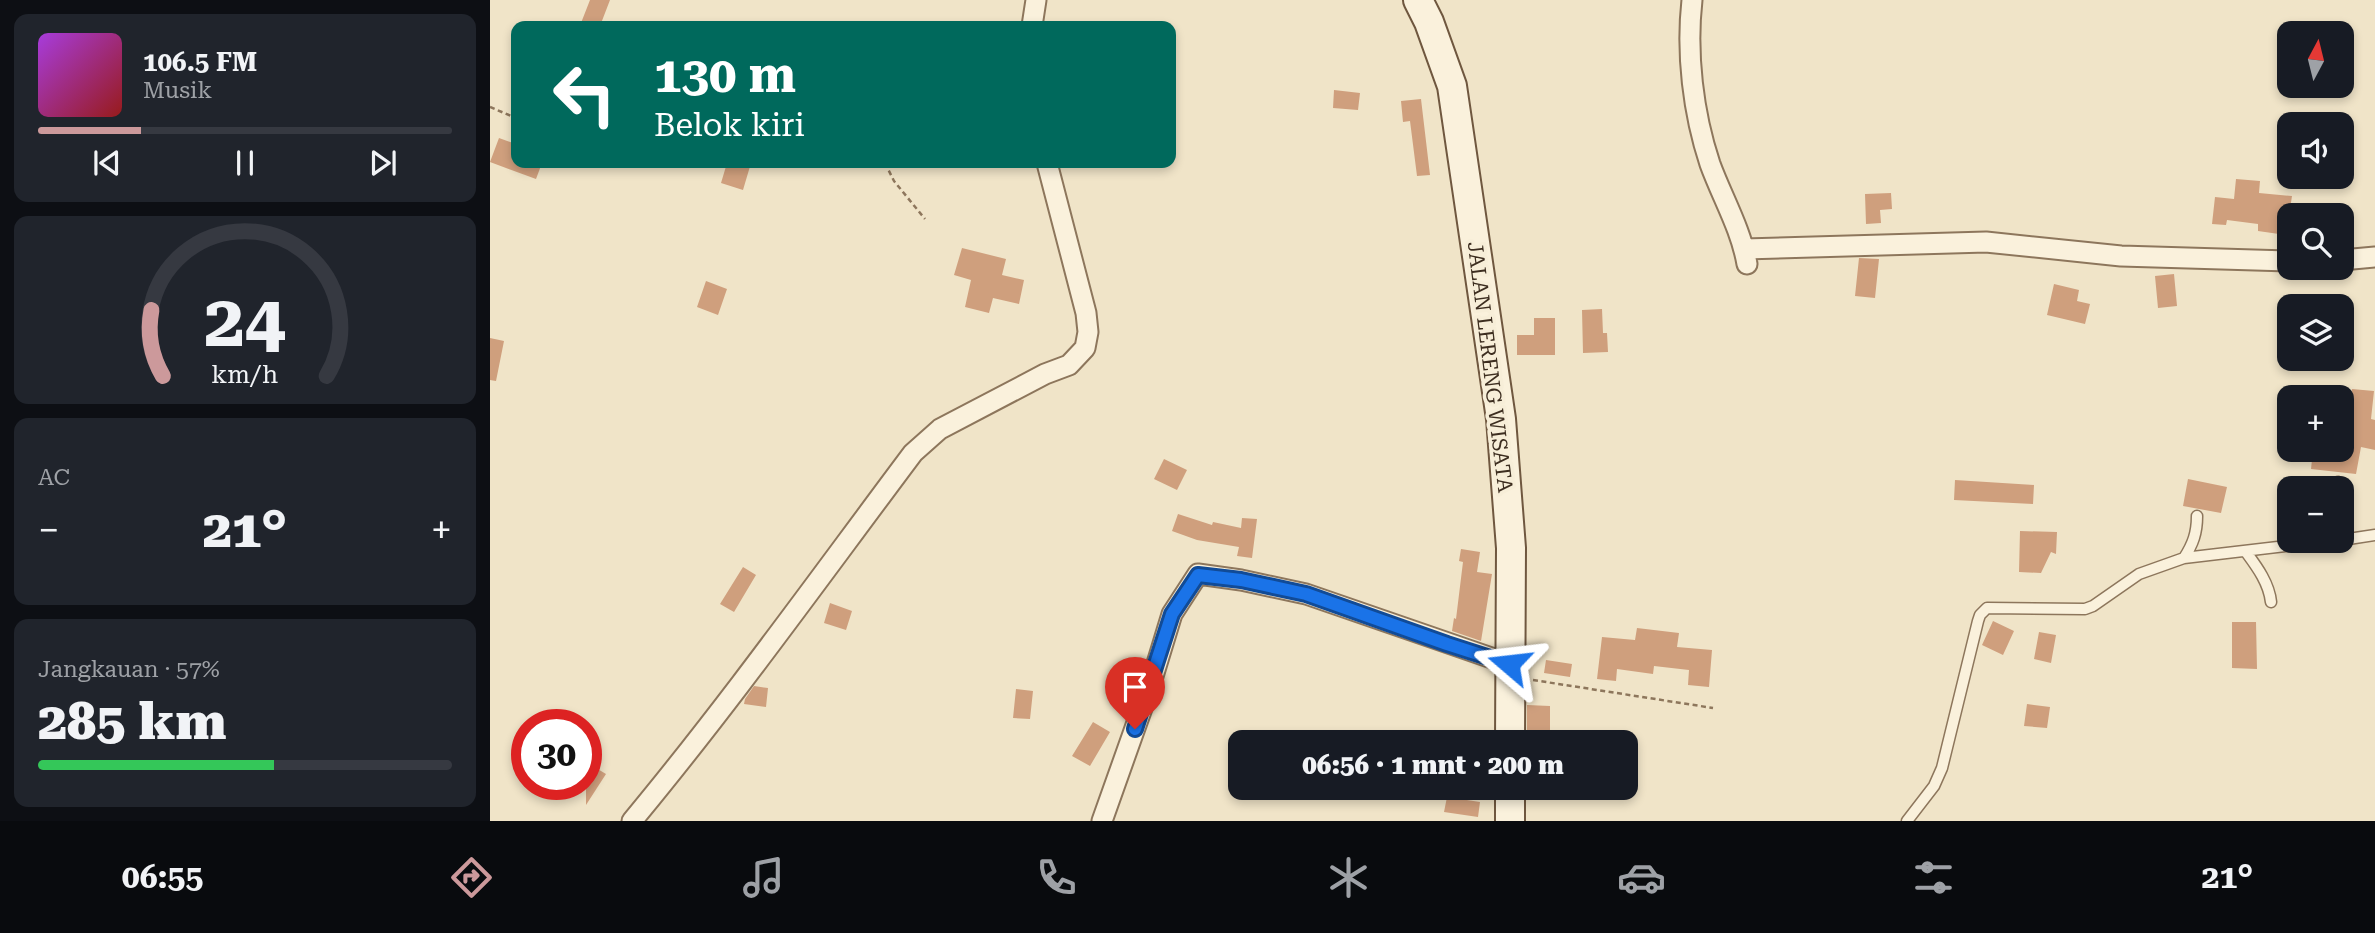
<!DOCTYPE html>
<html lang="id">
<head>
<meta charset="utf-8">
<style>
  body { margin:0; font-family:"Roboto Serif",serif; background:#20242c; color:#f1f3f6; height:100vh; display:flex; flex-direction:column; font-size:26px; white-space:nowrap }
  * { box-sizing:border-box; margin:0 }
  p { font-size:23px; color:#9ea1a6 }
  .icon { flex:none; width:38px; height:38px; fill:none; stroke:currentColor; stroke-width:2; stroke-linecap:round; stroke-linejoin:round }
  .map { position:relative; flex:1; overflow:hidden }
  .sheet { display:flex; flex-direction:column; gap:14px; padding:14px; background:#0d0f14; width:490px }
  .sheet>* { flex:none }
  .top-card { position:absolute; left:21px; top:21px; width:665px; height:147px; border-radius:14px; box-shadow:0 4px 10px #0003; background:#00695c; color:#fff; overflow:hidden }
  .needle { width:46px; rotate:7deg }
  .tools { position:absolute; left:1787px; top:21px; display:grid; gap:14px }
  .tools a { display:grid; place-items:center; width:77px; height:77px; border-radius:14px; background:#171b24; box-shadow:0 4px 10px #0003; font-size:35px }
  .speed { position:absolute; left:21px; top:709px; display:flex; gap:14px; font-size:35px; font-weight:700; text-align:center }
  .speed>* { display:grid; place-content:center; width:91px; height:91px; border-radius:50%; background:#171b24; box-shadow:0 4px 10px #0003; line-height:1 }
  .speed .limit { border:10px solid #d22; background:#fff; color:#111 }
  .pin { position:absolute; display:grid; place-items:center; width:60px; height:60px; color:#fff; margin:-72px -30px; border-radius:50% 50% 50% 0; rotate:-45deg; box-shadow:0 0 7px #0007 }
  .pin .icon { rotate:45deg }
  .me { position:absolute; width:77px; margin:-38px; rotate:287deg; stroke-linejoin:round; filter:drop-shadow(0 0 5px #0008) }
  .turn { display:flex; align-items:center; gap:24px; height:147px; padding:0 28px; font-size:32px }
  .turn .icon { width:91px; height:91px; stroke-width:2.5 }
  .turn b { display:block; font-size:49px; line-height:60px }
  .big { font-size:52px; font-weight:800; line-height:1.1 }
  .sheet .tile { flex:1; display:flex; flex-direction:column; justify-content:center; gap:10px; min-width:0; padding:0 24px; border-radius:14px; background:#20242c }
  .sheet .dial { align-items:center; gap:0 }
  .dial svg { height:182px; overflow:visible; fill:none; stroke:#363941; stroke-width:7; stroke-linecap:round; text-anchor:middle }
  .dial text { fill:#f1f3f6; stroke:none }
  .song { display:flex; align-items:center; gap:21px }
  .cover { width:84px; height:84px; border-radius:10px; background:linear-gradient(135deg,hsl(280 70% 55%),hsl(0 70% 35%)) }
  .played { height:7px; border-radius:4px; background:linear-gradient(90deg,#cc999b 25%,#363941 25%) }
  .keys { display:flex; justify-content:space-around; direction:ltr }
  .heat { display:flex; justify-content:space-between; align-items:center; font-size:38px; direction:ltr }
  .charge { height:10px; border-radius:5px; background:linear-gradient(90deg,#34c759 57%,#363941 0) }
  .trip { position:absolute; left:738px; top:730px; width:410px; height:70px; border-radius:14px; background:#171b24; box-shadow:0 4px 10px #0003; font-weight:800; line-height:70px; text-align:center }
  .tabs { display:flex; height:112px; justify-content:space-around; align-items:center; background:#090b0e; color:#9ea1a6 }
  .tabs .icon { width:49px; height:49px }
  .tabs .current { color:#cc999b }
  .tabs b { font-size:32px; color:#f1f3f6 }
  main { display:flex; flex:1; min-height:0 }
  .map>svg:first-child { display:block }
  .building { fill:#cf9f7d }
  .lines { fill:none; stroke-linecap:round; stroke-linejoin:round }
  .service-casing { stroke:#8d765c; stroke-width:13 }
  .minor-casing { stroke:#8d765c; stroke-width:23 }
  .secondary-casing { stroke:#6f573f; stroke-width:32 }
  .path { stroke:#8d765c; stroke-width:2.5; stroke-dasharray:5 3.5; stroke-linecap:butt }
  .service { stroke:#faf1dc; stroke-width:10 }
  .minor { stroke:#faf1dc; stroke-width:19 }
  .secondary { stroke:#faf1dc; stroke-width:28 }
  .route-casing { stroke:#114b97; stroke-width:18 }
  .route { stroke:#1a73e8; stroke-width:12 }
  .labels { text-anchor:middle; stroke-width:7; stroke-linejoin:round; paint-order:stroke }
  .street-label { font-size:21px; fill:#3d2e20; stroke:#f7eed8 }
</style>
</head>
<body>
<main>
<section class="sheet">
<div class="tile">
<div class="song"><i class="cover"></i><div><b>106.5 FM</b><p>Musik</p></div></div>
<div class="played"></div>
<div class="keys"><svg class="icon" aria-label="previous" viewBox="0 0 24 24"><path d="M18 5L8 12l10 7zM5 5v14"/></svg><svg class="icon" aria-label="pause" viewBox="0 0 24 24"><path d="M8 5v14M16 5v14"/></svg><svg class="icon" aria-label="next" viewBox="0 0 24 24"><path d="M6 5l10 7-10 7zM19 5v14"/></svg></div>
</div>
<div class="tile dial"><svg viewBox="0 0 100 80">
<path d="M14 69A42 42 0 1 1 86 69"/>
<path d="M14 69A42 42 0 0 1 9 40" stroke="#cc999b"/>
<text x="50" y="56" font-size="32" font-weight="700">24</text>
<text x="50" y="72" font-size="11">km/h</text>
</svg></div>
<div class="tile"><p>AC</p>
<div class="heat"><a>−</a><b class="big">21°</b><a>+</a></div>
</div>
<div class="tile"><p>Jangkauan · 57%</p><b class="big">285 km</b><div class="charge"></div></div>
</section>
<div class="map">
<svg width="1885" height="821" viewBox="0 0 1885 821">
  <rect width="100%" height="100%" fill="#f0e4c8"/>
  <path class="building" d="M100,0H120L110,26L91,23Z
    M844,90L870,93L868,110L843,108Z
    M931,99L940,175L927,176L920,121L913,122L911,101Z
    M9,138L26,144V163H52L46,179L0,162Z
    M237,163H261L253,190L231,183Z
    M1746,179L1770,181L1769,193L1802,196L1796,235L1768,231V224L1737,220L1736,225L1722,224L1725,197L1744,199Z
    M1401,193L1402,209L1390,210L1391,223L1376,224L1375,194Z
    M472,248L516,259L512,275L534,280L529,304L503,298L499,313L475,307L481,280L464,275Z
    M1369,258L1389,259L1385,298L1365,296Z
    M1684,274L1687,306L1668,308L1665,276Z
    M216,281L237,289L228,315L207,307Z
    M1564,284L1589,290L1587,301L1600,304L1595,324L1557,315Z
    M1112,309L1113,333H1117L1118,352L1093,353L1092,310Z
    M1044,318H1065V355H1027V335H1044Z
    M0,338L14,341L6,381L0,380Z
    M1862,389L1884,391L1881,419L1885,420V450L1871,447L1866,474L1821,469L1823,450H1852Z
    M674,459L697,470L687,490L664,479Z
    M1698,479L1737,487L1731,513L1693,506Z
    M1465,480L1544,485L1543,504L1464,500Z
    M688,514L722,525L723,522L751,528L752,518L767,519L762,558L747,556L749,547L707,540L682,531Z
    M1530,531L1567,532L1566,554L1561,552L1551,573L1529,572Z
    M971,549L990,552L987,572L1002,574L991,641L962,631L964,618L966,619L973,562L969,561Z
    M253,567L266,575L244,612L230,604Z
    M340,603L362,611L356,630L334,623Z
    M1503,621L1524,631L1513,655L1492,645Z
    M1742,622H1766L1767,669L1742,668Z
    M1147,628L1189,633L1187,647L1222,650L1219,687L1198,685L1199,670L1164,666L1163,674L1127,669L1126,681L1107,679L1112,637L1145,640Z
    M1549,632L1566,635L1561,663L1544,659Z
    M1056,660L1082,664L1080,677L1054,673Z
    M264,686L278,688L276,707L254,704L255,699Z
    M526,689L543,691L540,719L523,718Z
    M1537,704L1560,707L1557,728L1534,726Z
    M1037,705L1060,706V742H1037Z
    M603,722L620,732L600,766L582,756Z
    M96,762L116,774L96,805Z
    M957,797L990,802L988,817L954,812Z"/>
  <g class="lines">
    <defs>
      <path id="service" d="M1847,488L1848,482
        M1852,540L1885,535
        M1756,552C1767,567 1779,583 1781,602
        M1694,558C1703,544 1707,533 1707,516
        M1417,821L1444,786L1452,768L1488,621L1490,615L1497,608L1595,609L1603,606L1649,574L1694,558L1838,541"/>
      <path id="minor" d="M1202,0C1196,53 1203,113 1220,164C1232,197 1251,229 1257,264
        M542,26L546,0
        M1254,249L1496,242L1631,256L1799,261
        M1852,260L1885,257
        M142,821C240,703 330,577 423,453L450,429L555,374L579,365L595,348L598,332L596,313L557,163
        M612,821L661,683L682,614L708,574L751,580L816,594L1019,664"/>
      <path id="secondary" d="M928,0L939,22L962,86L1011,419L1021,548L1020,742
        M1020,821V788"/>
    </defs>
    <use href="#service" class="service-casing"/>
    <use href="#minor" class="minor-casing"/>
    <use href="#secondary" class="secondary-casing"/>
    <path class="path" d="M0,107L26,118
      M395,163L404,181L435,219
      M1043,680L1223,708"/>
    <use href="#service" class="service"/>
    <use href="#minor" class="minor"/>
    <use href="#secondary" class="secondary"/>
  </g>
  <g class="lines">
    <defs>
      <path id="route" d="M645,729L682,614L708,575L751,580L816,594L957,644L1019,664"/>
    </defs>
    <use href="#route" class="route-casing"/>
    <use href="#route" class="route"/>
  </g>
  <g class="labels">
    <g class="street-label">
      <text transform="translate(1000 367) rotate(83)" y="7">JALAN LERENG WISATA</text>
    </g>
  </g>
</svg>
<div class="tools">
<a><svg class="needle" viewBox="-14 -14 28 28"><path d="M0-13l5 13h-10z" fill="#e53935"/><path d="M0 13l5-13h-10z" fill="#9ea1a6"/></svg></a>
<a><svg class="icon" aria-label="sound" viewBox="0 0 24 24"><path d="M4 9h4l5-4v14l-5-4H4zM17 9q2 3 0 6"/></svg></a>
<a><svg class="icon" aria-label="search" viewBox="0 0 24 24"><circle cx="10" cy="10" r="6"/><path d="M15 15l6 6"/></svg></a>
<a><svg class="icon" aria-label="layers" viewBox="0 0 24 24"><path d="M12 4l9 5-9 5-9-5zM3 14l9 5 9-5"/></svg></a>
<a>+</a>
<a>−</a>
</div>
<div class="speed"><div class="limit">30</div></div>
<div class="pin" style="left:645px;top:729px;background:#d93025"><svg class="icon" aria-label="arrive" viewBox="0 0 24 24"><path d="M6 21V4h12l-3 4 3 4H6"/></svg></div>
<svg class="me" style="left:1019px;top:664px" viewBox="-20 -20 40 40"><path d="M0-17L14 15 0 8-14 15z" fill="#1a73e8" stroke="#fff" stroke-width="4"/></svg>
<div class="trip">06:56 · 1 mnt · 200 m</div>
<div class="top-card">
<div class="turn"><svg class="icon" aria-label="left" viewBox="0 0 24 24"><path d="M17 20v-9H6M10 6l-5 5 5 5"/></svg><div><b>130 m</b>Belok kiri</div></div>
</div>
</div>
</main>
<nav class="tabs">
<b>06:55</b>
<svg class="icon current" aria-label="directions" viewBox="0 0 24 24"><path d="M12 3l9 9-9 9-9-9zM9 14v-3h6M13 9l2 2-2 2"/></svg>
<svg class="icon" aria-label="music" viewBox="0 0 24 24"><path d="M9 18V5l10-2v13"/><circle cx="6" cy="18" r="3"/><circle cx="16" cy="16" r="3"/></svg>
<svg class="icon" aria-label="phone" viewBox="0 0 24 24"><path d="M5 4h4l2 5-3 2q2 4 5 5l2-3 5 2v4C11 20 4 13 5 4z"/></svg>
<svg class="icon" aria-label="climate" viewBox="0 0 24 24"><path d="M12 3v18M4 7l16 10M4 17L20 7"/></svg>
<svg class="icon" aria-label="car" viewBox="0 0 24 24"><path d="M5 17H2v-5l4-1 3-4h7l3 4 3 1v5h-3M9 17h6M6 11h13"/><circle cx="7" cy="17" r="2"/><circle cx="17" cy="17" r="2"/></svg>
<svg class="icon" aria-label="filters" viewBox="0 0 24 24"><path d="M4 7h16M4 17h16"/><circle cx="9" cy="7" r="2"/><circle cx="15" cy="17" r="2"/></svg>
<b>21°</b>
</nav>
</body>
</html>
